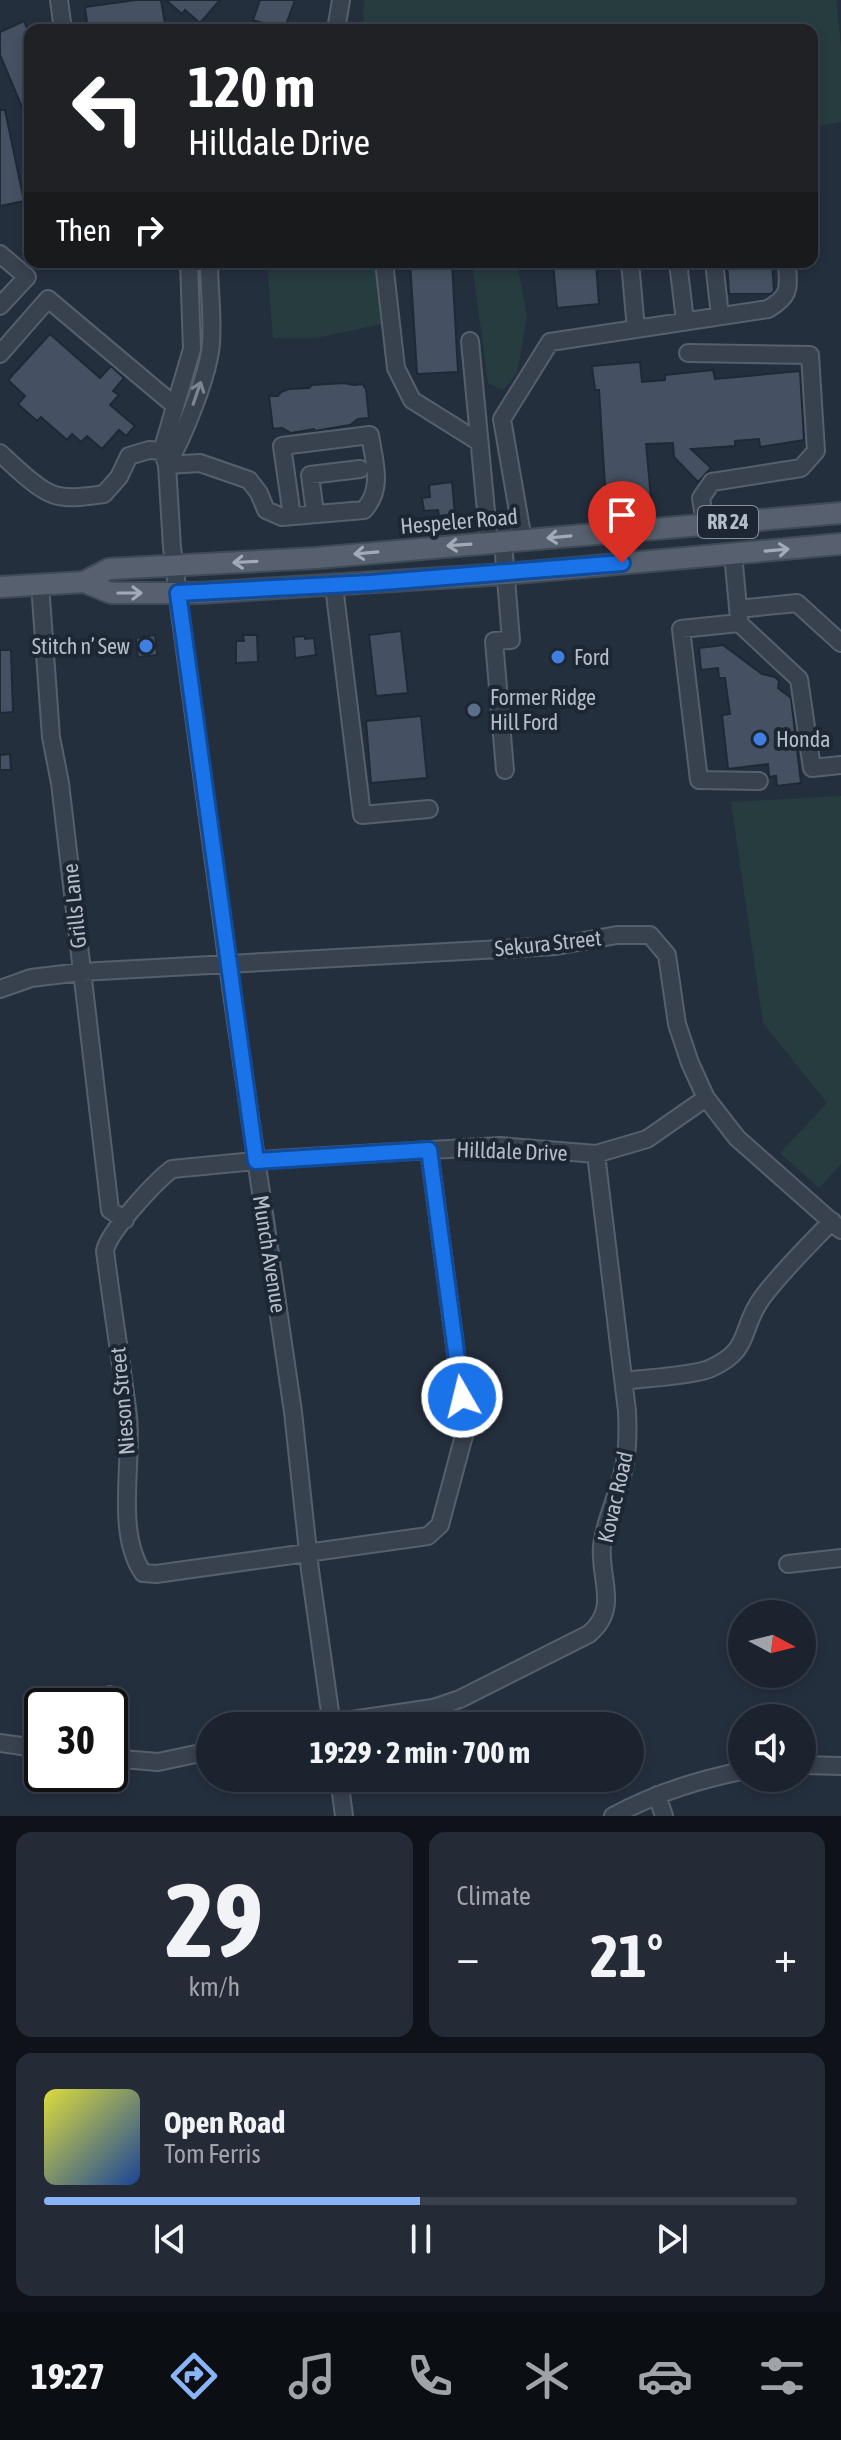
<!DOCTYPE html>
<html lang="en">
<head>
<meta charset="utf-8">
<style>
  body { margin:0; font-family:"Asap Condensed",sans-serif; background:#242b36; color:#f1f3f6; height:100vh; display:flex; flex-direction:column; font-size:30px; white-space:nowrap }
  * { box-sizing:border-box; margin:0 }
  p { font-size:26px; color:#a0a4aa }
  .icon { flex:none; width:44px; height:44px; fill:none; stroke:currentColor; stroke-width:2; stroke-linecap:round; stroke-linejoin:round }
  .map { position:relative; height:1816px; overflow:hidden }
  .side { display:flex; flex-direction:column; gap:16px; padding:16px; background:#0f1319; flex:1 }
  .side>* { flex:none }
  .guide { position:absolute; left:24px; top:24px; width:794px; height:244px; border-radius:16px; box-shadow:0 4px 12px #0003,0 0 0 2px #39404a; background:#202124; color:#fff; overflow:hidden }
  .needle { width:52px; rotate:97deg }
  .tools { position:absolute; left:728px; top:1600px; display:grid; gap:16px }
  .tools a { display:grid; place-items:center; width:88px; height:88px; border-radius:50%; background:#1b232e; box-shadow:0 4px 12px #0003,0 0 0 2px #39404a; font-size:40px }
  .speed { position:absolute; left:24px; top:1688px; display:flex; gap:16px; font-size:40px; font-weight:700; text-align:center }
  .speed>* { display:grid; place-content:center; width:104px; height:104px; border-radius:50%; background:#1b232e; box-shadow:0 4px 12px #0003,0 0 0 2px #39404a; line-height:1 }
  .speed .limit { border:4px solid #111; border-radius:12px; background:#fff; color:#111 }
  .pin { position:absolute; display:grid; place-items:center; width:68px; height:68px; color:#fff; margin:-82px -34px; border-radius:50% 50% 50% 0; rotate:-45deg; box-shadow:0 0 8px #0007 }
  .pin .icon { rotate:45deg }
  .me { position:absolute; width:88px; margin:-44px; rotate:352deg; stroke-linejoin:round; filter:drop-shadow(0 0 6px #0008) }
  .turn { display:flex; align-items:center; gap:28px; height:168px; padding:0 32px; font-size:36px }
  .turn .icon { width:104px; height:104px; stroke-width:2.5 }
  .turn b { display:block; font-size:56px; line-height:68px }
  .then { display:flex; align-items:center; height:76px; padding:0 32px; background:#0003; gap:16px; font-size:30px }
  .big { font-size:60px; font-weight:700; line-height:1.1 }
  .side .widget { flex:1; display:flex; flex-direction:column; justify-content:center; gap:12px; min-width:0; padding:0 28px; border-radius:16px; background:#242b36 }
  .side .dial { align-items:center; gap:0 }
  .dial b { font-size:104px; line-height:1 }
  .song { display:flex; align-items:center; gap:24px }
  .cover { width:96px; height:96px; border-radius:12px; background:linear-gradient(135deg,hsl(60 70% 55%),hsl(220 70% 35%)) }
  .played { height:8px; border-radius:4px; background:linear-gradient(90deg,#8ab4f8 50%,#39404a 50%) }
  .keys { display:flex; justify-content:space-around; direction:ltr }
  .heat { display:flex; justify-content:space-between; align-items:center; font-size:44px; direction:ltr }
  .side .tiles { flex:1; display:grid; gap:16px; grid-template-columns:1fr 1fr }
  .widget:last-child { grid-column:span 2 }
  .trip { position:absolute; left:196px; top:1712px; width:448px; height:80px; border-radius:40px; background:#1b232e; box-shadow:0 4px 12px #0003,0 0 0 2px #39404a; font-weight:700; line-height:80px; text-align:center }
  .tabs { display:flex; height:128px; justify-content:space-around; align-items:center; background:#0b0e12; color:#a0a4aa }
  .tabs .icon { width:56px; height:56px }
  .tabs .on { color:#8ab4f8 }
  .tabs b { font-size:36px; color:#f1f3f6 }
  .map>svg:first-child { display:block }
  .green { fill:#263c3f }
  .building { fill:#455162; stroke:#1f2835; stroke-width:2 }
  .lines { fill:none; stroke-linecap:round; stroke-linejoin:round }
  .minor-casing { stroke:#565f6c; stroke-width:20 }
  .major-casing { stroke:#414a57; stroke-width:24 }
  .minor { stroke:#38414e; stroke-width:16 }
  .major { stroke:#56606e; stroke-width:20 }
  .oneway { stroke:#7c8592 }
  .oneway2 { stroke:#a1aab7 }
  .route-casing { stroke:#114b97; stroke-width:20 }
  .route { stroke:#1a73e8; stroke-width:14 }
  .shop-dot { fill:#3f7fe0; stroke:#1d2633; stroke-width:3 }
  .service-dot { fill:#5c6f8a; stroke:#1d2633; stroke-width:3 }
  .labels { text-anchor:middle; stroke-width:8; stroke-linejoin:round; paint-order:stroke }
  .shield { fill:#1d2633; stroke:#878f9c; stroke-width:2 }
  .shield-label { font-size:20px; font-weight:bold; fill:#b4bcc9 }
  .street-label { font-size:22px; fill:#b4bcc9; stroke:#1d2633 }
  .poi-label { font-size:22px; fill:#b4bcc9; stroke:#1d2633; text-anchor:start }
</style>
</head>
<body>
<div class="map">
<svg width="841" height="1816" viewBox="0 0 841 1816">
  <rect width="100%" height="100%" fill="#242f3e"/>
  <path class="green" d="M364,0H836L841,46V122L812,127V30H360L363,23Z
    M267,262H374L382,324L316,338H273Z
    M472,262H517L527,317L517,373L503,390L488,383Z
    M841,796V1164L819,1188L780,1153L827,1103L763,1023L731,802Z"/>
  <path class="building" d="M136,0H161L166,30H88L85,7Z
    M166,0H220L200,23L185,10L182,14Z
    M260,0H295L284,30L253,20Z
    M24,21L30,36V126L0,55V32Z
    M0,110H5L24,201L0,206Z
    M410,262H452L458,372L417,374Z
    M553,262H596L599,304L557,308Z
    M727,262H772L774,291L771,294H729Z
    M50,334L100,378L111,366L124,378L113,391L119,395L110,405L135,426L126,436L119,430L102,449L87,436L81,442L72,434L67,440L41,417L37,421L18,404L25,396L8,380Z
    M640,362L642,382L665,380V375L713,370L715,379L800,371L804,440L760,447L759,439L735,441V446L691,449L711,468L698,482L674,457L673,443L646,444L651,498L606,502L599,390H595L592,366Z
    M344,383L354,385L362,384L366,389L369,418L358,419L350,425L315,431L314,429L291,433L282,428L273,429L269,396H278L281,392L289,389L309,388L312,385Z
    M452,482L455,514L439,516L438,510L424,511L422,498L430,497L429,485Z
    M401,631L408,693L376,696L369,635Z
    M155,635L157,655L138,657L136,638Z
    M243,635H257L258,662L236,663V641H244Z
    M305,636V639L314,638L316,655L295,658L294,637Z
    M723,645L762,674L775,677L779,681L778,688L791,698L801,783L777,786L776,776L769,777L768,764L728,769L722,715L730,714L725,678H719L718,668L701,670L699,648Z
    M0,650H11L13,712L0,713Z
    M421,716L427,778L371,783L366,721Z
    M10,754L11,770H0V755Z"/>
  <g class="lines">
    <defs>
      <path id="minor" d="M59,0L63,30
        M336,30L341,0
        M0,254L27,277L0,306
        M189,262L192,349L162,451L167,465L172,547L181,620L230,980L293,1412L310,1570L332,1726
        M384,262L396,368L412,400L479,442
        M630,262L636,329
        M678,262L685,321
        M714,262L720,316
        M470,341L489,543
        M688,353L810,355L816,451L801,468L712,482L701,498L705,524
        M0,354L48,299L174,405
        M0,453C12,464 37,489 52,494C67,500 88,496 104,494L119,477L129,456L149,450L162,451
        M167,465L200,463L249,480L259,493L266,510L282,517L364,510C384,488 374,462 370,435L282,446L292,516
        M167,465C183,438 209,374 211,343C213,316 209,289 209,262
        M315,513L310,475L360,469
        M523,540L502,419L550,342L768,309C792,295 788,288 787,262
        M503,542L511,640L494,641L505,770
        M733,554L739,618
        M40,584L51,737L60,783L110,1210L125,1220
        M334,586L362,815L429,809
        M738,609L797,603L841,643
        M759,781L699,780L681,629L739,623L799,679L812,768L841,765
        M0,989L31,978L81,972L556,946L617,935H650L667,955L677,1024L690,1063L706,1098L737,1138L841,1230
        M429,1150L466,1428L440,1525L428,1536L156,1574L143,1573C115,1532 133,1464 128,1416C121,1361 112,1306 105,1251C108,1232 156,1181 172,1169L275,1159L500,1146L596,1154L647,1139L706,1098
        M624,1381C645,1378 691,1376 709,1369C753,1350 739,1329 762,1298C782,1271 808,1246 832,1221
        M788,1564L841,1558
        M108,1706L110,1695
        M310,1726L433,1708L460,1699L589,1634C620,1608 599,1579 602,1546C605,1522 615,1502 621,1479C628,1456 628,1434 627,1411L596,1154
        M0,1743L42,1749
        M110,1758L158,1762L210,1751
        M802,1765L841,1766
        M339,1778L344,1816
        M657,1795L664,1816
        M613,1816C654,1794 697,1780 742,1771"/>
      <path id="major" d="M84,582L111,593H199L506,574L841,544
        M0,587L84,582L109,569L316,558L841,513"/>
    </defs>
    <use href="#minor" class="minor-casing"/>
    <use href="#major" class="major-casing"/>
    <use href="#minor" class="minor"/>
    <use href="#major" class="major"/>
  </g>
  <defs><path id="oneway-shaft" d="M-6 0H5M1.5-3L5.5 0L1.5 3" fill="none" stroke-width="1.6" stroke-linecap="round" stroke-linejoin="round" transform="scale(2)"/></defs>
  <use class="oneway" href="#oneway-shaft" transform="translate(197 393) rotate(-71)"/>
  <g class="oneway2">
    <use href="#oneway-shaft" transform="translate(559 537) rotate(175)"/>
    <use href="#oneway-shaft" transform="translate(459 545) rotate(176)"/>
    <use href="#oneway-shaft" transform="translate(777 550) rotate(-5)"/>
    <use href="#oneway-shaft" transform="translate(366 553) rotate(175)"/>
    <use href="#oneway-shaft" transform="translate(245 562) rotate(177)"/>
    <use href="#oneway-shaft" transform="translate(130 593)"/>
  </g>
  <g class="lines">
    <defs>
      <path id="route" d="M462,1397L429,1150L256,1161L178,593L370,583L622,563"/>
    </defs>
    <use href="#route" class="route-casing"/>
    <use href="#route" class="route"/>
  </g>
  <g class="shop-dot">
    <circle cx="146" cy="646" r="8"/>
    <circle cx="558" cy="657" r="8"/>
    <circle cx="760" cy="739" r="8"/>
  </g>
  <circle class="service-dot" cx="474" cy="710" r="8"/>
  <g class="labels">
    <rect class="shield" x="698" y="506" width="60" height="32" rx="6"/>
    <g class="shield-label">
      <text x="728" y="529">RR 24</text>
    </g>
    <g class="street-label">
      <text transform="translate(459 521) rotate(-5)" y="8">Hespeler Road</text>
      <text transform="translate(74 906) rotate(-96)" y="8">Grills Lane</text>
      <text transform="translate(548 943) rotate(-6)" y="8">Sekura Street</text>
      <text transform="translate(512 1151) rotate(2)" y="8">Hilldale Drive</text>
      <text transform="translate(270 1254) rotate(81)" y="8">Munch Avenue</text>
      <text transform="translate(122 1401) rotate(-95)" y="8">Nieson Street</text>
      <text transform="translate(615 1497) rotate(-77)" y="8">Kovac Road</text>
    </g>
    <g class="poi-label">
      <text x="130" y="654" text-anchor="end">Stitch n’ Sew</text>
      <text x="574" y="665">Ford</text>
      <text x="490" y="705">Former Ridge<tspan x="490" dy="25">Hill Ford</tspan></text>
      <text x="776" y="747">Honda</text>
    </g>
  </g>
</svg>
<div class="tools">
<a><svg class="needle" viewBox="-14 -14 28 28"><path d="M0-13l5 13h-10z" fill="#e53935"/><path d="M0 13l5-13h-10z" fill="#a0a4aa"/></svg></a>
<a><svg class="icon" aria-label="sound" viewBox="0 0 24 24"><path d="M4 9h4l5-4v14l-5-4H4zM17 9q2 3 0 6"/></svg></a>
</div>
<div class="speed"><div class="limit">30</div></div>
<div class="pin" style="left:622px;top:563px;background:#d93025"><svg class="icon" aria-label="arrive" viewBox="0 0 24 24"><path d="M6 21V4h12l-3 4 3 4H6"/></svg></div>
<svg class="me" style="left:462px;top:1397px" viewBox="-20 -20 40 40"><circle r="17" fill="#1a73e8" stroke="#fff" stroke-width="3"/><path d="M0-11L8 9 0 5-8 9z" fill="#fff"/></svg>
<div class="trip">19:29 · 2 min · 700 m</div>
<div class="guide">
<div class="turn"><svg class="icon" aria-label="left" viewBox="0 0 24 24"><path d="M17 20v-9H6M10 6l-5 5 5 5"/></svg><div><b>120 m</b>Hilldale Drive</div></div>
<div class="then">Then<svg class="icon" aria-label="right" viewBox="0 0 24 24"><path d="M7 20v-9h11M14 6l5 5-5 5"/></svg></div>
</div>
</div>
<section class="side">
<div class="tiles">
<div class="widget dial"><b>29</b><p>km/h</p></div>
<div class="widget"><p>Climate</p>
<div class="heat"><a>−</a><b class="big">21°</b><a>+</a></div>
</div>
<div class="widget">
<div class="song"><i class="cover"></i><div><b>Open Road</b><p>Tom Ferris</p></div></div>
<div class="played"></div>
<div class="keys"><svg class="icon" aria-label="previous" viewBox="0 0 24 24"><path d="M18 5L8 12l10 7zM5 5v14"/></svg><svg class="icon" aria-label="pause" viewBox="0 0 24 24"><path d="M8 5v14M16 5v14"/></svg><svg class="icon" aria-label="next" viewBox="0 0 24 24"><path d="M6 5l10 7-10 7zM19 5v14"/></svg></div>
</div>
</div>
</section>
<nav class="tabs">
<b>19:27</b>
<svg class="icon on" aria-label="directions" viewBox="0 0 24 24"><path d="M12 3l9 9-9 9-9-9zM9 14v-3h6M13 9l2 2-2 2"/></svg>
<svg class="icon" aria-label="music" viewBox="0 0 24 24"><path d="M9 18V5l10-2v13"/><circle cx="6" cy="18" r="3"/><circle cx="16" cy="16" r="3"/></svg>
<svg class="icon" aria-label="phone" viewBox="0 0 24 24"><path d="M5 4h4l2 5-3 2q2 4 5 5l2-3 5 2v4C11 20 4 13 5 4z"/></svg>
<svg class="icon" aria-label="climate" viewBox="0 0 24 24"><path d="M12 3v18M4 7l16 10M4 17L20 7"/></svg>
<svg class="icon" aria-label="car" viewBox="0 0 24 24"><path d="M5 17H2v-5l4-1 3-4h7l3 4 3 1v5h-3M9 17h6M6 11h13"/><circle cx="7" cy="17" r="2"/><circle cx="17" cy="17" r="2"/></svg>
<svg class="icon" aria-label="filters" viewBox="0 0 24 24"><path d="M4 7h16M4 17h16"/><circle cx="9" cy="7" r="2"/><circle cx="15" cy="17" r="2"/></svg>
</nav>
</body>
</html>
